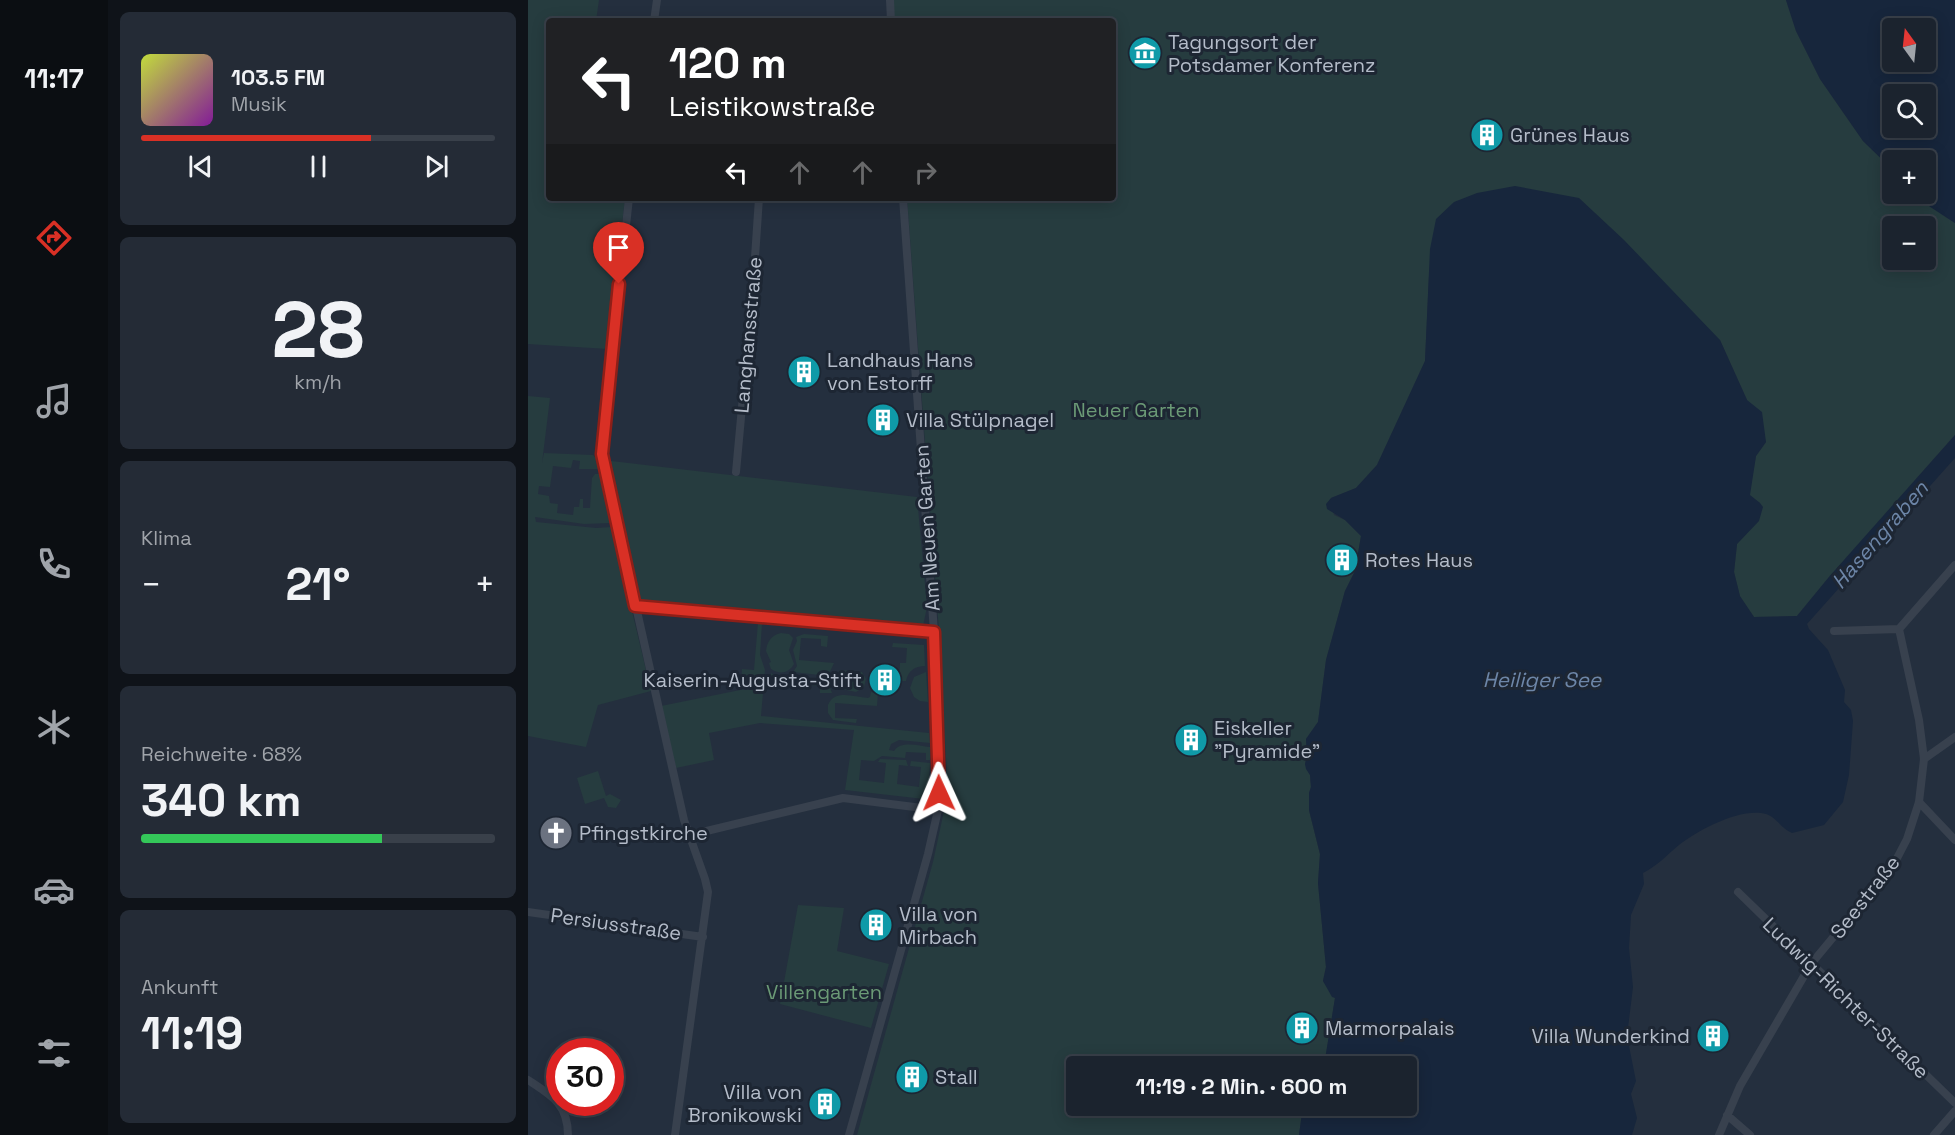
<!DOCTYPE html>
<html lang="de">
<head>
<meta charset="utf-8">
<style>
  body { margin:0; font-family:"Space Grotesk",sans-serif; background:#242b36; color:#f1f3f6; height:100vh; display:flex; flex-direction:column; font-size:22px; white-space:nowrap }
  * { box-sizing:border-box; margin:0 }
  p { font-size:20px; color:#a0a4aa }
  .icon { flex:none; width:33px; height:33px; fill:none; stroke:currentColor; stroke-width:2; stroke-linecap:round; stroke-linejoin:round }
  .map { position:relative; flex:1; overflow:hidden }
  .details { display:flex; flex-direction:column; gap:12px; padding:12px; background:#0f1319; width:420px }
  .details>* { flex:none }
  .hud { position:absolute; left:18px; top:18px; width:570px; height:183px; border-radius:6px; box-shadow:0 3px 15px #0003,0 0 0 2px #39404a; background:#202124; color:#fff; overflow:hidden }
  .needle { width:39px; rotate:345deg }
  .fabs { position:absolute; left:1354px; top:18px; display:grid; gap:12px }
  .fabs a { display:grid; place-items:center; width:54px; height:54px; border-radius:6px; background:#1b232e; box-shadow:0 3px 15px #0003,0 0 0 2px #39404a; font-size:30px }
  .speed { position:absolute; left:18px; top:1038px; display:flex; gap:12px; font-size:30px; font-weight:700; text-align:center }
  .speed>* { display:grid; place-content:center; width:78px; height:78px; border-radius:50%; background:#1b232e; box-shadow:0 3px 15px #0003,0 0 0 2px #39404a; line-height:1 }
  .speed .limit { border:9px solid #d22; background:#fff; color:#111 }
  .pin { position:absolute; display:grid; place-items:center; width:51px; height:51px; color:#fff; margin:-62px -26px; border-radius:50% 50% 50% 0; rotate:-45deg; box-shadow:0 0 6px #0007 }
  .pin .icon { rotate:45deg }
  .me { position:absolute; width:66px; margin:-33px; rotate:359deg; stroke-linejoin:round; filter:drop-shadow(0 0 4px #0008) }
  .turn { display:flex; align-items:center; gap:21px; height:126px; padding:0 24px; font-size:27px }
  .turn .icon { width:78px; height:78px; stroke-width:2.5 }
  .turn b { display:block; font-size:42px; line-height:51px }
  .lanes { display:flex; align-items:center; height:57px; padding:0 24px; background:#0003; justify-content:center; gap:30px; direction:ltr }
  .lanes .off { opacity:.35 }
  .big { font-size:45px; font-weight:800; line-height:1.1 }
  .details .widget { flex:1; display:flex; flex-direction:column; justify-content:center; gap:9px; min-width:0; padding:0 21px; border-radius:9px; background:#242b36 }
  .details .dial { align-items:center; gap:0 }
  .dial b { font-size:78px; line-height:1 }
  .song { display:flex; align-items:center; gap:18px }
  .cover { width:72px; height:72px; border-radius:9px; background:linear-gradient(135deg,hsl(70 70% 55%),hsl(290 70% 35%)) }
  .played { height:6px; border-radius:3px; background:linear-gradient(90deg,#d93025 65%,#39404a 65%) }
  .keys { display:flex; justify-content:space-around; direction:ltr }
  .heat { display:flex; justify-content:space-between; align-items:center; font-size:33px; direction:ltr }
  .charge { height:9px; border-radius:4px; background:linear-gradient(90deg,#34c759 68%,#39404a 0) }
  .trip { position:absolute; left:538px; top:1056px; width:351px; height:60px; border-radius:6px; background:#1b232e; box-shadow:0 3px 15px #0003,0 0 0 2px #39404a; font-weight:800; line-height:60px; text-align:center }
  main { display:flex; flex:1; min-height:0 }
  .tabs { display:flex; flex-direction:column; width:108px; justify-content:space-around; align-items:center; background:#0b0e12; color:#a0a4aa }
  .tabs .icon { width:42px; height:42px }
  .tabs .selected { color:#d93025 }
  .tabs b { font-size:27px; color:#f1f3f6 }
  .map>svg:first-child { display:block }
  .green { fill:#263c3f; fill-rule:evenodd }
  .water { fill:#17263c; fill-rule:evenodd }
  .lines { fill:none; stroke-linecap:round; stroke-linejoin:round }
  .street { stroke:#38414e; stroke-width:8 }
  .route-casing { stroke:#8d1f18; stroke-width:15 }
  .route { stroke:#d93025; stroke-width:10 }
  .labels { text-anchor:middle; stroke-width:6; stroke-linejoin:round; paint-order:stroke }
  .poi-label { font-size:20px; fill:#b4bcc9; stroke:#1d2633; text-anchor:start }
  .street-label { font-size:20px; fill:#b4bcc9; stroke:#1d2633 }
  .park-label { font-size:20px; fill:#6b9a76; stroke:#1d2633 }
  .water-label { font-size:21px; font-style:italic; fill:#6d86a8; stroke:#1d2633 }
</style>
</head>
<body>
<main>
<nav class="tabs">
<b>11:17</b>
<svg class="icon selected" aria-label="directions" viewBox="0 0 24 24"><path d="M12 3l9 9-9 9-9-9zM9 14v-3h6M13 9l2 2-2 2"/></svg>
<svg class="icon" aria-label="music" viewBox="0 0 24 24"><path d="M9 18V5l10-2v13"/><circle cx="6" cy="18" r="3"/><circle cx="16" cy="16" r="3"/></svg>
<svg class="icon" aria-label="phone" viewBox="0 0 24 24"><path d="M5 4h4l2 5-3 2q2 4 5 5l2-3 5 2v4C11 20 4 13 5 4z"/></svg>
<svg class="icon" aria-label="climate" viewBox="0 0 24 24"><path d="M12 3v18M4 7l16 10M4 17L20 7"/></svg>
<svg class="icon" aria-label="car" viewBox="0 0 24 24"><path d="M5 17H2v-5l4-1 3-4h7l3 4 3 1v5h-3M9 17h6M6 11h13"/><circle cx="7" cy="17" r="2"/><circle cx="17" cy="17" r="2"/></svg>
<svg class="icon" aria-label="filters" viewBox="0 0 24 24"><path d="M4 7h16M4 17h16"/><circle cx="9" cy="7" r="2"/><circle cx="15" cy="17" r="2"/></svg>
</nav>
<section class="details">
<div class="widget">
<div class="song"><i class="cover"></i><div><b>103.5 FM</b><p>Musik</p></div></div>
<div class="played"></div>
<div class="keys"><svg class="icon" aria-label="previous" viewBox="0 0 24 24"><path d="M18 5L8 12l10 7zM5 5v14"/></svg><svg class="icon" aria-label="pause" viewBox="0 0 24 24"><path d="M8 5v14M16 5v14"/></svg><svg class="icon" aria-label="next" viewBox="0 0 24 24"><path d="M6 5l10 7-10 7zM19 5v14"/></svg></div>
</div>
<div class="widget dial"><b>28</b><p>km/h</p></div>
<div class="widget"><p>Klima</p>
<div class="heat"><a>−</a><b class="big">21°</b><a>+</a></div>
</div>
<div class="widget"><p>Reichweite · 68%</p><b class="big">340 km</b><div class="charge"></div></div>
<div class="widget"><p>Ankunft</p><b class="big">11:19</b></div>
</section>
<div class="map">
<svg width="1427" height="1135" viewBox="0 0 1427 1135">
  <rect width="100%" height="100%" fill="#242f3e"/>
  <path class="green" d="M0,0H71L68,21H21V198H97L80,349L0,344Z
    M364,0H1258L1268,31L1292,79L1335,141L1365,170V194H1389L1401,206L1427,223V435L1301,577L1269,616L1226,617L1212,597L1206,572L1209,544L1230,521L1232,503L1221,496L1228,456L1238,442L1192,340L901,276L897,361L849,465L828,488L803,498L806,515L817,520L833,536L827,571L817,591L798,660L790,722L778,739L779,756L777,764L782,775L783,787L781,793V810L792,854L790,883L798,967L795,981L807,998L796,1066H549V1106H775L771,1135H329L405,862L416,811L419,776L411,631L379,198H585V21H366ZM1365,226H1398V260H1365Z
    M0,396L22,398L14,463L16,453L65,455L70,460L72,469H51L52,461L45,460L43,468L25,466L22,487L11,486L10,494L21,496L22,503L30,504L29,513L45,515L46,507H51L52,499H55V508H62L64,478L67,474H73L82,523L56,524L7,517L8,522L68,528L84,527L123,691L70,705L58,747L0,736Z
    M75,460L389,497L399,607L395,626L110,601Z
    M230,623H234L232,655L237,670L233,716L401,733L402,743L371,740L363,744L361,750L366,751C373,740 391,746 402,747V760H398V753L378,752L377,758L354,756L346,761L333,760L331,780L356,783L358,763L350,762L352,759L378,760L380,766L371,765L369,784L391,787L393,767L382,766L383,761L402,763L400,798L396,799L317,790L326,730L232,723L181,733L186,760L148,768L133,706L222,688L213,687L214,669L226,670Z
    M253,633L261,634L265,638L261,650L266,664C261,673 252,675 243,669L241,663L243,662L238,651C239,642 243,635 253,633Z
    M276,634L300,636L299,647L293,646V639L273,638L271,660L306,663L300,676L265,672L269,666L265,650L269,641L268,637Z
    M365,643L396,645L397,666C387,666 380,671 378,681H371L372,663H378L379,648L364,647Z
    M312,670L334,672L338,679L336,687L328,692L309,688L305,678Z
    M398,672L400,702L392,701L386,697L382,688L386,677Z
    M243,673C249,678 287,678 299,680L304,693H292V686L243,682Z
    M343,692L350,693L349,706L307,703V718L329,719L328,723L305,720L300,713V705C307,689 325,697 340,698L342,697Z
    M70,771L78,796L82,794L93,800L88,808L80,807L76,798L57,804L49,778Z
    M270,905L316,908L309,951L361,964L343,1028L252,1004Z"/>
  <path class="water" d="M1258,0H1427V223L1401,206L1389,194H1398V160H1365V170L1335,141L1292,79L1268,31ZM1365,28H1398V62H1365ZM1365,94H1398V128H1365Z
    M987,186L1051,198L1096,240L1192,340L1219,400L1234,412L1238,442L1228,456L1222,495L1232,503L1235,507L1231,521L1209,544L1206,572L1212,596L1226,617L1269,616L1301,577L1427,435V458L1279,624L1281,629L1300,650L1317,690L1316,702L1323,710L1325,721L1321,775L1315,802L1296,825L1264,833C1254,829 1248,817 1238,814C1213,807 1170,830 1151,845C1139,855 1129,866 1115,873L1116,884L1103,915L1101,948L1105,987L1099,1036L1108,1081L1103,1094L1109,1118L1104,1135H771L775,1106H879V1066H796L807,998L804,997L795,981L798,967L790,883L792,854L781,810V793L783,787L782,775L778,769L777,764L779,756L778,739L790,722L798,660L817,591L827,571L833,536L817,520L799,509L798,504L803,498L828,488L849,465L897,361L902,249L908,219L926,202L949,193Z"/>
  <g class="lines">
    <path class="street" d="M362,0L363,21
      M126,21L129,0
      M101,198L74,447L75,460L156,820L177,879L180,892L147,1135
      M208,472L225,287L231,198
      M107,606L406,632
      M1371,629L1427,565
      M1306,631L1371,629
      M1396,759L1427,737
      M1391,802L1427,840
      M162,835L315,798L410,810
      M1210,892L1427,1103
      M0,912L175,937
      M0,1080C23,1095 40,1104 40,1135
      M1199,1115L1222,1135
      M321,1135L400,854L410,810L411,793L406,632L375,198
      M1191,1135L1212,1086L1283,964L1366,864L1379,839L1391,802L1396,759L1391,720L1371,629
      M1406,1135L1427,1111"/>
  </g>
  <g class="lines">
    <defs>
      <path id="route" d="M91,284L74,454L107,606L406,632L411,793"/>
    </defs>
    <use href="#route" class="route-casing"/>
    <use href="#route" class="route"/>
  </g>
  <defs>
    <symbol id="museum-disc" viewBox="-11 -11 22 22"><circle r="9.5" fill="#0f9aa8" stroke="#1d2633"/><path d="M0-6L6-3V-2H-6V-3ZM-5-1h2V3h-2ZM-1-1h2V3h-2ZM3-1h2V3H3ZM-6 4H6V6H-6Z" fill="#fff"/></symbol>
    <symbol id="building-disc" viewBox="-11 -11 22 22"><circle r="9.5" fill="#0f9aa8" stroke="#1d2633"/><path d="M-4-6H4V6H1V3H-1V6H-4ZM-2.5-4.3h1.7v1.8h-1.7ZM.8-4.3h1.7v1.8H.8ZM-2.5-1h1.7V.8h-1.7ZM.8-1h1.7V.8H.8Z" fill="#fff"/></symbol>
    <symbol id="church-disc" viewBox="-11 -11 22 22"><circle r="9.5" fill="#6b7280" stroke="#1d2633"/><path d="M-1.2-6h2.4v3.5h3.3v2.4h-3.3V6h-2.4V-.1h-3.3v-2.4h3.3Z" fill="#fff"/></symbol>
  </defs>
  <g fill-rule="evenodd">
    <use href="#museum-disc" x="598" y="34" width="38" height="38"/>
    <use href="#building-disc" x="940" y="116" width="38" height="38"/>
    <use href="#building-disc" x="257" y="353" width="38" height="38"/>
    <use href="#building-disc" x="336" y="401" width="38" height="38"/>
    <use href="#building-disc" x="795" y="541" width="38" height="38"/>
    <use href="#building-disc" x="338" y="661" width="38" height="38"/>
    <use href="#building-disc" x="644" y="721" width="38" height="38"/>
    <use href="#church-disc" x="9" y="814" width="38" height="38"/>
    <use href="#building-disc" x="329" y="906" width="38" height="38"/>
    <use href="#building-disc" x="755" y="1009" width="38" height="38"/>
    <use href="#building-disc" x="1166" y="1017" width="38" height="38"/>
    <use href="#building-disc" x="365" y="1058" width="38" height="38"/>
    <use href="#building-disc" x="278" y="1085" width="38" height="38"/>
  </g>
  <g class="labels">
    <g class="poi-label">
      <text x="640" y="49">Tagungsort der<tspan x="640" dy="23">Potsdamer Konferenz</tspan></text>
      <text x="982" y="142">Grünes Haus</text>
      <text x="299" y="367">Landhaus Hans<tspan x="299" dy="23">von Estorff</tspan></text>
      <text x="378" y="427">Villa Stülpnagel</text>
      <text x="837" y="567">Rotes Haus</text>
      <text x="334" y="687" text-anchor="end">Kaiserin-Augusta-Stift</text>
      <text x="686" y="735">Eiskeller<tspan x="686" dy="23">"Pyramide"</tspan></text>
      <text x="51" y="840">Pfingstkirche</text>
      <text x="371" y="921">Villa von<tspan x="371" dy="23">Mirbach</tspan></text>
      <text x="797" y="1035">Marmorpalais</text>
      <text x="1162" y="1043" text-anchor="end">Villa Wunderkind</text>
      <text x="407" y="1084">Stall</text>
      <text x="274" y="1099" text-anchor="end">Villa von<tspan x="274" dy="23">Bronikowski</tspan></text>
    </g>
    <g class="street-label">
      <text transform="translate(220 335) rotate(-85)" y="7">Langhansstraße</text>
      <text transform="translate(399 528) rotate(-94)" y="7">Am Neuen Garten</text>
      <text transform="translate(1337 897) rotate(-52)" y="7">Seestraße</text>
      <text transform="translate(88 924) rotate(8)" y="7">Persiusstraße</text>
      <text transform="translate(1318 998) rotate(44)" y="7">Ludwig-Richter-Straße</text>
    </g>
    <g class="park-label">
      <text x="608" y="417">Neuer Garten</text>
      <text x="296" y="999">Villengarten</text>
    </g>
    <g class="water-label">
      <text transform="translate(1352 535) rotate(-49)" y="7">Hasengraben</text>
      <text x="1014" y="687">Heiliger See</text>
    </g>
  </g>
</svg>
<div class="fabs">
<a><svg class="needle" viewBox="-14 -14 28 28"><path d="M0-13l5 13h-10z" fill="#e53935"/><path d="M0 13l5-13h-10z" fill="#a0a4aa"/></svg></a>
<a><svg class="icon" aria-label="search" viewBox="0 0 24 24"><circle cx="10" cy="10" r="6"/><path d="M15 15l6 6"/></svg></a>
<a>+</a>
<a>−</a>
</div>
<div class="speed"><div class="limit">30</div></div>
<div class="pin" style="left:91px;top:284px;background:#d93025"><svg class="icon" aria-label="arrive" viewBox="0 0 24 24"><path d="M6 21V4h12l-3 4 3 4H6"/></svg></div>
<svg class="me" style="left:411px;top:793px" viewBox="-20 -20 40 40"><path d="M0-17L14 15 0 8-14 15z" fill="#d93025" stroke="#fff" stroke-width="4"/></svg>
<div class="trip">11:19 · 2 Min. · 600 m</div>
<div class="hud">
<div class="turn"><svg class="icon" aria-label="left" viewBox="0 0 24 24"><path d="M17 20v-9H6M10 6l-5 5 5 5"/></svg><div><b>120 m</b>Leistikowstraße</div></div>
<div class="lanes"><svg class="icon" aria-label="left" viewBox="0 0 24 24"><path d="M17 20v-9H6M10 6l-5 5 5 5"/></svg><svg class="icon off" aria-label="ahead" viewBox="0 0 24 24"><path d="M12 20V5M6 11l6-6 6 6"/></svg><svg class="icon off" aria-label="ahead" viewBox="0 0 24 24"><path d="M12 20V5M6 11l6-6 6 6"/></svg><svg class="icon off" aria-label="right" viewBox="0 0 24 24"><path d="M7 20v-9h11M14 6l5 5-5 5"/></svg></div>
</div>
</div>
</main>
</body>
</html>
